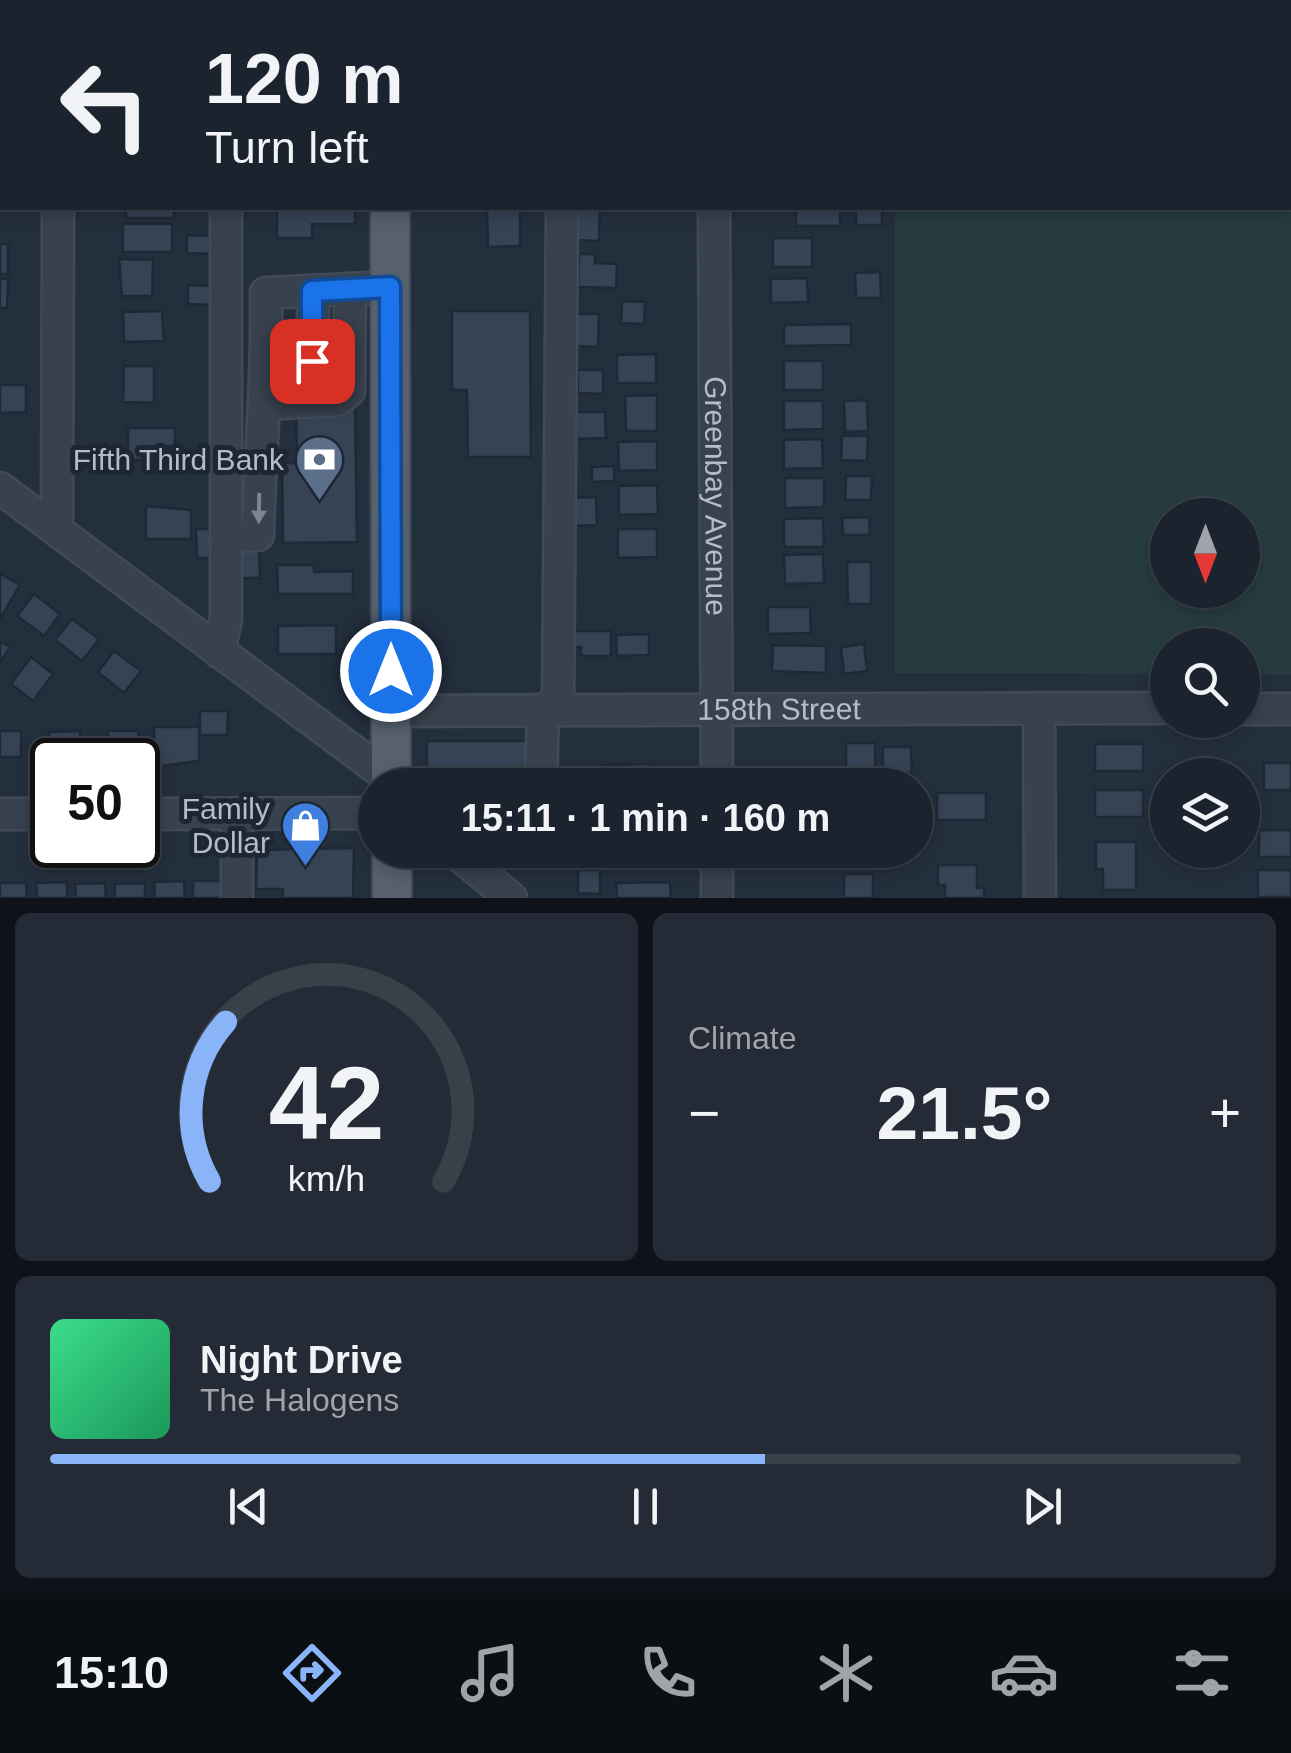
<!DOCTYPE html>
<html lang="en">
<head>
<meta charset="utf-8">
<style>
  body { margin:0; font-family:Helvetica,sans-serif; background:#242b36; color:#f1f3f6; height:100vh; display:flex; flex-direction:column; font-size:38px; white-space:nowrap }
  * { box-sizing:border-box; margin:0 }
  p { font-size:32px; color:#a0a4aa }
  .icon { flex:none; width:55px; height:55px; fill:none; stroke:currentColor; stroke-width:2; stroke-linecap:round; stroke-linejoin:round }
  .map { position:relative; height:898px; overflow:hidden }
  .details { display:flex; flex-direction:column; gap:15px; padding:15px; background:#0f1319; flex:1 }
  .details>* { flex:none }
  .hud { position:absolute; left:0px; top:0px; width:1292px; height:210px; box-shadow:0 5px 15px #0003,0 0 0 2px #39404a; background:#1b232e; color:#f1f3f6; overflow:hidden }
  .needle { width:65px; rotate:180deg }
  .tools { position:absolute; left:1150px; top:498px; display:grid; gap:20px }
  .tools a { display:grid; place-items:center; width:110px; height:110px; border-radius:50%; background:#1b232e; box-shadow:0 5px 15px #0003,0 0 0 2px #39404a; font-size:50px }
  .speed { position:absolute; left:30px; top:738px; display:flex; gap:20px; font-size:50px; font-weight:700; text-align:center }
  .speed>* { display:grid; place-content:center; width:130px; height:130px; border-radius:50%; background:#1b232e; box-shadow:0 5px 15px #0003,0 0 0 2px #39404a; line-height:1 }
  .speed .limit { border:5px solid #111; border-radius:15px; background:#fff; color:#111 }
  .pin { position:absolute; display:grid; place-items:center; width:85px; height:85px; color:#fff; margin:-42px; border-radius:20px; box-shadow:0 5px 15px #0006 }
  .me { position:absolute; width:110px; margin:-55px; rotate:0deg; stroke-linejoin:round; filter:drop-shadow(0 0 8px #0008) }
  .turn { display:flex; align-items:center; gap:35px; height:210px; padding:0 40px; font-size:45px }
  .turn .icon { width:130px; height:130px; stroke-width:2.5 }
  .turn b { display:block; font-size:70px; line-height:85px }
  .big { font-size:75px; font-weight:700; line-height:1.1 }
  .details .card { flex:1; display:flex; flex-direction:column; justify-content:center; gap:15px; min-width:0; padding:0 35px; border-radius:15px; background:#242b36 }
  .details .dial { align-items:center; gap:0 }
  .dial svg { height:260px; overflow:visible; fill:none; stroke:#39404a; stroke-width:7; stroke-linecap:round; text-anchor:middle }
  .dial text { fill:#f1f3f6; stroke:none }
  .song { display:flex; align-items:center; gap:30px }
  .cover { width:120px; height:120px; border-radius:15px; background:linear-gradient(135deg,hsl(150 70% 55%),hsl(150 70% 35%)) }
  .played { height:10px; border-radius:5px; background:linear-gradient(90deg,#8ab4f8 60%,#39404a 60%) }
  .keys { display:flex; justify-content:space-around; direction:ltr }
  .heat { display:flex; justify-content:space-between; align-items:center; font-size:55px; direction:ltr }
  .details .tiles { flex:1; display:grid; gap:15px; grid-template-columns:1fr 1fr }
  .card:last-child { grid-column:span 2 }
  .trip { position:absolute; left:358px; top:768px; width:575px; height:100px; border-radius:50px; background:#1b232e; box-shadow:0 5px 15px #0003,0 0 0 2px #39404a; font-weight:700; line-height:100px; text-align:center }
  .dock { display:flex; height:160px; justify-content:space-around; align-items:center; background:#0b0e12; color:#a0a4aa }
  .dock .icon { width:70px; height:70px }
  .dock .active { color:#8ab4f8 }
  .dock b { font-size:45px; color:#f1f3f6 }
  .map>svg:first-child { display:block }
  .green { fill:#263c3f; fill-rule:evenodd }
  .building { fill:#364354; stroke:#1f2835; stroke-width:2.5 }
  .lines { fill:none; stroke-linecap:round; stroke-linejoin:round }
  .minor-casing { stroke:#414a57; stroke-width:35 }
  .major-casing { stroke:#414a57; stroke-width:42 }
  .minor { stroke:#38414e; stroke-width:30 }
  .major { stroke:#56606e; stroke-width:38 }
  .oneway { fill:#7c8592 }
  .route-casing { stroke:#114b97; stroke-width:25 }
  .route { stroke:#1a73e8; stroke-width:18 }
  .labels { text-anchor:middle; stroke-width:10; stroke-linejoin:round; paint-order:stroke }
  .poi-label { font-size:30px; fill:#b4bcc9; stroke:#1d2633; text-anchor:end }
  .street-label { font-size:30px; fill:#b4bcc9; stroke:#1d2633 }
</style>
</head>
<body>
<div class="map">
<svg width="1291" height="898" viewBox="0 0 1291 898">
  <rect width="100%" height="100%" fill="#242f3e"/>
  <path class="green" d="M895,0H1291V674H1243L1242,645H1168L1167,674L895,673V208H1290V2ZM1168,515H1242V590H1168Z"/>
  <path class="building" d="M120,0H158V2H120Z
    M252,0H302V2H252Z
    M770,0H809V2H770Z
    M0,108H2V171H0Z
    M126,208H174V218H126Z
    M277,208H355V224H312V238H277Z
    M487,208H520V246L488,247Z
    M575,208H600L599,241L575,240Z
    M796,208H840V226H796Z
    M856,208H882V225H856Z
    M123,224H172V252H123Z
    M187,235L213,236L212,254L187,253Z
    M773,238H812V267H773Z
    M0,244H8V274H0Z
    M579,254H595V263L617,264L616,288L578,287Z
    M119,259L153,260L152,296H122Z
    M880,272L881,298H856L855,273Z
    M807,278L808,302L771,303V279Z
    M0,279H8L7,308H0Z
    M188,285L212,286V305L188,304Z
    M622,301L645,302L644,324L621,323Z
    M162,311L164,341L124,342L123,312Z
    M452,311H530L531,457H468L467,390H452Z
    M576,314H599L598,347L575,346Z
    M851,324V345L784,346V325Z
    M656,354V383H617V355Z
    M784,361H823V390H784Z
    M124,366H154V403L123,402Z
    M578,370H603V394L578,393Z
    M0,385H26V412L0,413Z
    M657,395V431H626L625,396Z
    M867,400L868,431L845,432L844,401Z
    M784,401H823V429L784,430Z
    M355,404L357,542L283,543L282,463H297L296,405Z
    M576,412H605L606,438L577,439Z
    M128,428H175V446H166V460H128Z
    M842,436H868L867,461L841,460Z
    M822,439L823,468L784,469V440Z
    M657,441V470L619,471L618,442Z
    M614,466V481L592,482V467Z
    M846,476H872L871,500H845Z
    M785,478H824V507L785,508Z
    M657,485L658,514L619,515V486Z
    M596,497L597,525L570,526L569,498Z
    M146,506L191,510V539H146Z
    M869,517L870,535H843L842,518Z
    M823,518L824,547H784V519Z
    M196,529H218V558H197Z
    M618,529H657V557L618,558Z
    M235,551H259L260,578H235Z
    M823,554L824,583L785,584L784,555Z
    M847,562H871V604H848Z
    M277,565H314V572L353,571V594H278Z
    M1,574L20,585L0,619V575Z
    M34,594L60,614L44,636L17,616Z
    M768,607H810L811,633L768,634Z
    M72,619L99,639L82,661L55,640Z
    M336,625V654H278V626Z
    M571,631H611V656H581V647H571Z
    M649,634V655L617,656L616,635Z
    M0,641L10,647L0,663Z
    M864,644L867,671L844,674L841,647Z
    M773,645L826,646V673L772,671Z
    M114,651L141,671L124,693L98,672Z
    M31,657L53,674L33,701L11,684Z
    M200,711H228L227,735H200Z
    M154,727H199V761L154,767Z
    M0,731H21V757H0Z
    M80,731V757L50,758L49,732Z
    M108,731H138L139,757H108Z
    M427,741H534L528,785L427,782Z
    M846,743H875V770H846Z
    M1095,744H1143V771H1095Z
    M883,747H911L912,773H883Z
    M1264,763H1291V790H1264Z
    M652,764L653,783L601,784V765Z
    M1095,790H1143V817H1095Z
    M937,793H986V820H937Z
    M915,803H927V829H915Z
    M1259,830H1291V857H1259Z
    M1096,842H1136V890H1103V869H1096Z
    M354,848L353,898H283V889H256L257,850Z
    M618,850H672V865L618,866Z
    M938,865H977V888H984V898H945V885H938Z
    M578,870H600V894L578,893Z
    M1258,870H1291V897H1258Z
    M844,874H873V898H844Z
    M184,881L185,898H155L154,882Z
    M193,881H223V898H193Z
    M67,882V898H37L36,883Z
    M670,882L671,898H617L616,883Z
    M0,883H26L27,898H0Z
    M105,883L106,898H76L75,884Z
    M145,883V898H115V884Z"/>
  <g class="lines">
    <defs>
      <g id="minor">
        <path d="M226,0V2"/>
        <path d="M713,0V2"/>
        <path d="M59,2V0"/>
        <path id="s1" d="M714,208L717,785"/>
        <path d="M268,364L313,361V291"/>
        <path d="M264,404L338,400L349,391L350,289"/>
        <path d="M0,488L391,779"/>
        <path d="M57,530L58,208"/>
        <path d="M226,537L258,535C260,454 268,374 266,293L390,287"/>
        <path d="M219,652L226,619V208"/>
        <path d="M1039,708L1040,898"/>
        <path d="M558,709L562,208"/>
        <path d="M1242,709H1291"/>
        <path id="s2" d="M391,711L1168,708"/>
        <path d="M541,785L543,709"/>
        <path d="M237,813V898"/>
        <path d="M0,814H52"/>
        <path d="M138,814L375,813"/>
        <path d="M453,850L511,898"/>
        <path d="M717,850V898"/>
      </g>
      <path id="major" d="M389,0V2
        M390,208L391,785
        M392,850V898"/>
    </defs>
    <use href="#minor" class="minor-casing"/>
    <use href="#major" class="major-casing"/>
    <use href="#minor" class="minor"/>
    <use href="#major" class="major"/>
  </g>
  <defs><path id="oneway-solid" d="M-6-.8H1V-3.2L6.5 0L1 3.2V.8H-6Z" transform="scale(2.5)"/></defs>
  <use class="oneway" href="#oneway-solid" transform="translate(259 508) rotate(91)"/>
  <g class="lines">
    <defs>
      <path id="route" d="M312,361V291L390,287L391,671"/>
    </defs>
    <use href="#route" class="route-casing"/>
    <use href="#route" class="route"/>
  </g>
  <defs>
    <symbol id="bank-pin" viewBox="-11 -11 22 30"><path d="M0 17L-7.5 6A9.5 9.5 0 1 1 7.5 6Z" fill="#5c6f8a" stroke="#1d2633"/><path d="M-6-4H6V4H-6ZM0-2.3a2.3 2.3 0 1 0 0 4.6a2.3 2.3 0 1 0 0-4.6Z" fill="#fff"/></symbol>
    <symbol id="shop-pin" viewBox="-11 -11 22 30"><path d="M0 17L-7.5 6A9.5 9.5 0 1 1 7.5 6Z" fill="#3f7fe0" stroke="#1d2633"/><path d="M-5-2.5h2.3a2.7 3.5 0 0 1 5.4 0H5L5.5 6h-11ZM-1.5-2.5h3a1.5 2.3 0 0 0-3 0Z" fill="#fff"/></symbol>
  </defs>
  <g fill-rule="evenodd">
    <use href="#bank-pin" x="292" y="432" width="55" height="75"/>
    <use href="#shop-pin" x="278" y="798" width="55" height="75"/>
  </g>
  <g class="labels">
    <g class="poi-label">
      <text x="284" y="470">Fifth Third Bank</text>
      <text x="270" y="819">Family<tspan x="270" dy="34">Dollar</tspan></text>
    </g>
    <g class="street-label">
      <text dy="10" stroke="none"><textPath href="#s1" startOffset="288">Greenbay Avenue</textPath></text>
      <text dy="10" stroke="none"><textPath href="#s2" startOffset="388">158th Street</textPath></text>
    </g>
  </g>
</svg>
<div class="tools">
<a><svg class="needle" viewBox="-14 -14 28 28"><path d="M0-13l5 13h-10z" fill="#e53935"/><path d="M0 13l5-13h-10z" fill="#a0a4aa"/></svg></a>
<a><svg class="icon" aria-label="search" viewBox="0 0 24 24"><circle cx="10" cy="10" r="6"/><path d="M15 15l6 6"/></svg></a>
<a><svg class="icon" aria-label="layers" viewBox="0 0 24 24"><path d="M12 4l9 5-9 5-9-5zM3 14l9 5 9-5"/></svg></a>
</div>
<div class="speed"><div class="limit">50</div></div>
<div class="pin" style="left:312px;top:361px;background:#d93025"><svg class="icon" aria-label="arrive" viewBox="0 0 24 24"><path d="M6 21V4h12l-3 4 3 4H6"/></svg></div>
<svg class="me" style="left:391px;top:671px" viewBox="-20 -20 40 40"><circle r="17" fill="#1a73e8" stroke="#fff" stroke-width="3"/><path d="M0-11L8 9 0 5-8 9z" fill="#fff"/></svg>
<div class="trip">15:11 · 1 min · 160 m</div>
<div class="hud">
<div class="turn"><svg class="icon" aria-label="left" viewBox="0 0 24 24"><path d="M17 20v-9H6M10 6l-5 5 5 5"/></svg><div><b>120 m</b>Turn left</div></div>
</div>
</div>
<section class="details">
<div class="tiles">
<div class="card dial"><svg viewBox="0 0 100 80">
<path d="M14 69A42 42 0 1 1 86 69"/>
<path d="M14 69A42 42 0 0 1 19 20" stroke="#8ab4f8"/>
<text x="50" y="56" font-size="32" font-weight="700">42</text>
<text x="50" y="72" font-size="11">km/h</text>
</svg></div>
<div class="card"><p>Climate</p>
<div class="heat"><a>−</a><b class="big">21.5°</b><a>+</a></div>
</div>
<div class="card">
<div class="song"><i class="cover"></i><div><b>Night Drive</b><p>The Halogens</p></div></div>
<div class="played"></div>
<div class="keys"><svg class="icon" aria-label="previous" viewBox="0 0 24 24"><path d="M18 5L8 12l10 7zM5 5v14"/></svg><svg class="icon" aria-label="pause" viewBox="0 0 24 24"><path d="M8 5v14M16 5v14"/></svg><svg class="icon" aria-label="next" viewBox="0 0 24 24"><path d="M6 5l10 7-10 7zM19 5v14"/></svg></div>
</div>
</div>
</section>
<nav class="dock">
<b>15:10</b>
<svg class="icon active" aria-label="directions" viewBox="0 0 24 24"><path d="M12 3l9 9-9 9-9-9zM9 14v-3h6M13 9l2 2-2 2"/></svg>
<svg class="icon" aria-label="music" viewBox="0 0 24 24"><path d="M9 18V5l10-2v13"/><circle cx="6" cy="18" r="3"/><circle cx="16" cy="16" r="3"/></svg>
<svg class="icon" aria-label="phone" viewBox="0 0 24 24"><path d="M5 4h4l2 5-3 2q2 4 5 5l2-3 5 2v4C11 20 4 13 5 4z"/></svg>
<svg class="icon" aria-label="climate" viewBox="0 0 24 24"><path d="M12 3v18M4 7l16 10M4 17L20 7"/></svg>
<svg class="icon" aria-label="car" viewBox="0 0 24 24"><path d="M5 17H2v-5l4-1 3-4h7l3 4 3 1v5h-3M9 17h6M6 11h13"/><circle cx="7" cy="17" r="2"/><circle cx="17" cy="17" r="2"/></svg>
<svg class="icon" aria-label="filters" viewBox="0 0 24 24"><path d="M4 7h16M4 17h16"/><circle cx="9" cy="7" r="2"/><circle cx="15" cy="17" r="2"/></svg>
</nav>
</body>
</html>
